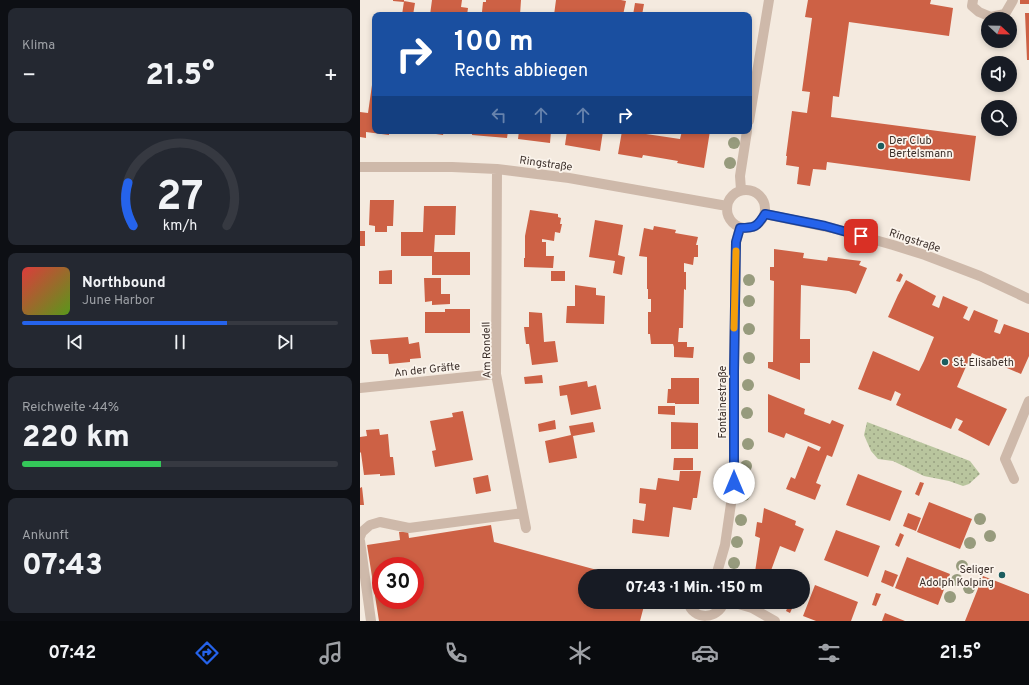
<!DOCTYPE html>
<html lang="de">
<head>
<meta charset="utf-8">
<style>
  body { margin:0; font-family:Overpass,sans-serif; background:#242831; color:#f1f3f6; height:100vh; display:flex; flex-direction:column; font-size:15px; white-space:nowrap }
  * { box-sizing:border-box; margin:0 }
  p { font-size:13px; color:#9ea1a6 }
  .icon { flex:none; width:22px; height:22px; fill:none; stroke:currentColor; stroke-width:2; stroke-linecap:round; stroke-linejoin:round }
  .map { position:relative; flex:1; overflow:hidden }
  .side { display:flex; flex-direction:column; gap:8px; padding:8px; background:#0d0f14; width:360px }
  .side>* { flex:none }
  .top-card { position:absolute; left:12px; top:12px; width:380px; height:122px; border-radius:8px; box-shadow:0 2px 6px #0003; background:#1a4fa0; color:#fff; overflow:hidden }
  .needle { width:26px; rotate:112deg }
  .fabs { position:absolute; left:621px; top:12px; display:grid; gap:8px }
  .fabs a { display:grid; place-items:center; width:36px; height:36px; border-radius:50%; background:#171b24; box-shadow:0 2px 6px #0003; font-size:20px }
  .speed { position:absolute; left:12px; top:557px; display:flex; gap:8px; font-size:20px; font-weight:700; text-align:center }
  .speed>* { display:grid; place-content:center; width:52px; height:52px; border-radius:50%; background:#171b24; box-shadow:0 2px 6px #0003; line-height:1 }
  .speed .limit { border:6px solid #d22; background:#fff; color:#111 }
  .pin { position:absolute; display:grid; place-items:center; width:34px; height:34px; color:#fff; margin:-17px; border-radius:8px; box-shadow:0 2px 6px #0006 }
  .me { position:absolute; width:44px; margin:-22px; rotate:0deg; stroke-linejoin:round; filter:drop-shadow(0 0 3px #0008) }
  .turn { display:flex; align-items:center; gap:14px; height:84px; padding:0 16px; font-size:18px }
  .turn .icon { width:52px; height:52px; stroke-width:2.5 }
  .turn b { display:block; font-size:28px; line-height:34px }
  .lanes { display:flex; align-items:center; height:38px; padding:0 16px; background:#0003; justify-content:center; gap:20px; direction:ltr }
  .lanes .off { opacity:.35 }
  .big { font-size:30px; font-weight:800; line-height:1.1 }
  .side .card { flex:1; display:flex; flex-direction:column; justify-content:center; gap:6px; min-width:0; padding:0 14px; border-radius:8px; background:#242831 }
  .side .dial { align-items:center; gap:0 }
  .dial svg { height:104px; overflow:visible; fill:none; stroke:#363941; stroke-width:7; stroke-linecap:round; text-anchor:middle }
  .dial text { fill:#f1f3f6; stroke:none }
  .song { display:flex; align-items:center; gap:12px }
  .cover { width:48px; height:48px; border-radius:6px; background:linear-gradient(135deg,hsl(0 70% 55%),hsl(90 70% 35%)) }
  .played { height:4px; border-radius:2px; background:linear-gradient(90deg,#2563eb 65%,#363941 65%) }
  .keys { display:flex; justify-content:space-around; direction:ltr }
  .heat { display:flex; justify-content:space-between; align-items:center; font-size:22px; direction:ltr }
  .charge { height:6px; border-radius:3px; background:linear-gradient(90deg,#34c759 44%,#363941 0) }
  .trip { position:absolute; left:218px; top:569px; width:232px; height:40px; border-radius:20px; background:#171b24; box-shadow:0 2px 6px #0003; font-weight:800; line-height:40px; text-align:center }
  .tab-bar { display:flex; height:64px; justify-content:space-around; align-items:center; background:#090b0e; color:#9ea1a6 }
  .tab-bar .icon { width:28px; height:28px }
  .tab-bar .active { color:#2563eb }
  .tab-bar b { font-size:18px; color:#f1f3f6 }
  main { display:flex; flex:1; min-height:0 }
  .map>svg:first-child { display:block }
  .park { fill:url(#park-dots) }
  .building { fill:#cd6145; fill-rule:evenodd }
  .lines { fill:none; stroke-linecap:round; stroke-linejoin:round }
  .minor { stroke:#ceb9aa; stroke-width:10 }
  .tree { fill:#979b7d }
  .route-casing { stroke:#184099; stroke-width:10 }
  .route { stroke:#2563eb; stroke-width:7 }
  .slow { stroke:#f59e0b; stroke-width:7 }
  .poi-dot { fill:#1c5d5f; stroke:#fbf4ec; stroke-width:1.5 }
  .labels { text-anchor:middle; stroke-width:3.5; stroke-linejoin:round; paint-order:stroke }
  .poi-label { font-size:11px; fill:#3b2f2a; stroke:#fbf4ec; text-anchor:start }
  .street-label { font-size:11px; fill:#3b2f2a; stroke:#fbf4ec }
</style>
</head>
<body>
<main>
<section class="side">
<div class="card"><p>Klima</p>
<div class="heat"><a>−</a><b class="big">21.5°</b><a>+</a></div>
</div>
<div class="card dial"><svg viewBox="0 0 100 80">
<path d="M14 69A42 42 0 1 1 86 69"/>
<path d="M14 69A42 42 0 0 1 10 36" stroke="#2563eb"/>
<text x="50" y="56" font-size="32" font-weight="700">27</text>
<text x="50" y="72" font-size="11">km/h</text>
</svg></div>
<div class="card">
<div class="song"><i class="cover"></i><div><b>Northbound</b><p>June Harbor</p></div></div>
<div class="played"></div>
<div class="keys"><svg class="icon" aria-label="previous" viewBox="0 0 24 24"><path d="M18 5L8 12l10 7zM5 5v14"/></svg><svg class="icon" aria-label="pause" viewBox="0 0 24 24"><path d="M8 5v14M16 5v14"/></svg><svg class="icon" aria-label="next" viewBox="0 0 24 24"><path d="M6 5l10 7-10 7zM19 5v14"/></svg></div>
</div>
<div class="card"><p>Reichweite · 44%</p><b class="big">220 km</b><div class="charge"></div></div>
<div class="card"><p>Ankunft</p><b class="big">07:43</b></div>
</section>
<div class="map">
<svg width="669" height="621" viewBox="0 0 669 621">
  <defs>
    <pattern id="park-dots" width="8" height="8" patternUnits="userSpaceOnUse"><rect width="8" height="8" fill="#b9c59e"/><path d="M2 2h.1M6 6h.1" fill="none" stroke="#98a081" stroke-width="1.8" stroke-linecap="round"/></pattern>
  </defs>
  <rect width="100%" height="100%" fill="#f4eadf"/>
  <path class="park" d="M507,422L610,461L620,474L609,484L603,486L589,481L564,476L533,461L518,459L511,451L504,435Z"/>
  <path class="building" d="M33,0H44V2L33,1Z
    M72,0H102L101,7L108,8L107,15H70Z
    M126,0H161L160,15H119V12H122L123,2H126Z
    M196,0H261L266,1L263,15H194Z
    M448,0H571L570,4L593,8L589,36L489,22L479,97L473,96L471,117L616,136L610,181L467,162L466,170L453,169L450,186L437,184L439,167L426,165L427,156H426L432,111L447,113L450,92L442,91L452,18L445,17Z
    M660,0H669V4H660Z
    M44,1L55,3L53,15H42Z
    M275,3L284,4L282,15H273Z
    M665,13H669V60H667Z
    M12,85L15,86V131H29V135L6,132V138L0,137V112L8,113Z
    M62,131H84L83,135L62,132Z
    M112,131H148L147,138L112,135Z
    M159,131H191L190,143L158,139Z
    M207,131H243L240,151L205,145Z
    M262,131H287L286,134L320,139L322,131H350L344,168L317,163L318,161L283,155L282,158L258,154Z
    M10,200H34L33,226H27V232H15V226L9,225Z
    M64,206H96L95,235H75L74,252H110V275H72V256H41V232H63Z
    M170,210L198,214V217L201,218L200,224H202L200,233L195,232L194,241L182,239V242H186V256H194L193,268L164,267V258H165V236Z
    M235,220L263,225L258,255L265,257L262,275L253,273L255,261L229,257Z
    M294,226L316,230L315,233L338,237L336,245H338V257H334L333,265L324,263V272H326V290L324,289L323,328H319L318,342H327V347H334L333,358L314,357V347L313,344H291L290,334H288V312H291V299H288V289H287V257L279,256L284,228L293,230Z
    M0,231H5V246H0Z
    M414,249L444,253L443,258L467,261L468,257L501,261L499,265L507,268L496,294L489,291L441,285L440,339H450V363H440V380L408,368V362H413L414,281L410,280V267H414Z
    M32,270V284H19V271Z
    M191,271H205V281H191Z
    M540,273L543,275L540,282L536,281Z
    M64,278H81V294H90V304L72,305V301L65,302Z
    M546,280L576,296L572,305L579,308L583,296L608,307L603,318L609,321L614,310L638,320L634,332L640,334L644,324L669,333V356L661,374L612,353L597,387L647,409L629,446L598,430L603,421L596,418L591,429L536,405L541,394L535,391L531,401L498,389L513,351L559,371L564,361L574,337L528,317L538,295Z
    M215,285L236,288V295L245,296L244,324L206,323L207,306H215Z
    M85,309H110V333H65V312H85Z
    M169,312L182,313L183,327L184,342L195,341L198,362L172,365L169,344H166L164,327H169Z
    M48,337L49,344L59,342L61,358L50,359V362L29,364L28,354H12L10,340Z
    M182,375L183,383L165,384L164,377Z
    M311,378H339V404H315V403H307L308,389H311Z
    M227,381L228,387L236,385L241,409L211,415L207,395L200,396L199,386Z
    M408,394L445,409L444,414L470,424L472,420L484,425L472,457L467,455L456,483L461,485L455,500L426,489L431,477L435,479L448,446L459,451L461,447L426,433L424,438L408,432Z
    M298,406H315V415L298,414Z
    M103,411L113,460L75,467L72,451L76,450L70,421L93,417L92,413Z
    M195,420L196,429L179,432L178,424Z
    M233,422L235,432L213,436L217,458L189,463L185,441L211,435L209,426Z
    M311,422L338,423V449H311Z
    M19,429L20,435L28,434L30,457H33L35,475L20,476V474L4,475L1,453L0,452V437L7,436L6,430Z
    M314,458H333V470H313Z
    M320,471H341L337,498H333L331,510L313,507L309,537L272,533L273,519L284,521L286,504L279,503L280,488L296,490L298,478L319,481Z
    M498,474L542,491L530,521L486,505Z
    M128,475L131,491L116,494L113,478Z
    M560,482L564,483L559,496L555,494Z
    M2,487L4,505H0V488Z
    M569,502L612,519L600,549L557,532Z
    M404,508L436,521L435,525L444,529L435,552L420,546L409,576H390L391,570L395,572L400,538L395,536L397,522L402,523Z
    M548,513L561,518L556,531L543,526Z
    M131,525L134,542L259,576H225V602H285L280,621H19L7,545L40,540L39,532L48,531L49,538ZM21,566H55V600H21Z
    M476,530L520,546L508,577L464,560Z
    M540,533L544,535L539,547L535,545Z
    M547,557L590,574L578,605L535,588Z
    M525,570L538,575L533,587L521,582Z
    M623,576L669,594V621H605Z
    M455,585L498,602L491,621H456L443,616Z
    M516,593L521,594L516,606L512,605Z
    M430,602H435L430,613L426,611Z
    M525,613L545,621H522Z"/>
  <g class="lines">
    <path class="minor" d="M613,0L612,6L619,12L631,17L645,14L652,2L653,0
      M389,121L409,0
      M0,167H92L137,169L209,178L367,206
      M137,169L136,374L166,528
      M381,190L380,176L387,131
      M367 209a19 19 0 1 1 38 0a19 19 0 1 1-38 0Z
      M405,214L472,228L533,245L565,255L620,276L669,299
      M0,388L136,374
      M654,479L645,459L669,401
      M0,537L2,532L10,525L20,522L49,528L163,513
      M0,541L11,621
      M356,576L365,545L374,483V371L376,242L380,227
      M328,602C333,621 358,620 364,602
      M372,602L392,608L415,621"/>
  </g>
  <g class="tree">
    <circle cx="374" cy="143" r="6"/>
    <circle cx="370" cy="163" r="6"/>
    <circle cx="389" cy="280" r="6"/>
    <circle cx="389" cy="301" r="6"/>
    <circle cx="389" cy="329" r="6"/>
    <circle cx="389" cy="358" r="6"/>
    <circle cx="388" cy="385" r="6"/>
    <circle cx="387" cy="413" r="6"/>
    <circle cx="388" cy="444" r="6"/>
    <circle cx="386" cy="466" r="6"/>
    <circle cx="384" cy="495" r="6"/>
    <circle cx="620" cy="519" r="6"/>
    <circle cx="381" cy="520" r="6"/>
    <circle cx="630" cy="536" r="6"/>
    <circle cx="377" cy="542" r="6"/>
    <circle cx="610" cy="543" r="6"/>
    <circle cx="374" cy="563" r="6"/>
    <circle cx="602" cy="566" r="6"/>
    <circle cx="597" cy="580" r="6"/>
    <circle cx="609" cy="588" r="6"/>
    <circle cx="590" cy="597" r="6"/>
  </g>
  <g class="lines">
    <defs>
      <path id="route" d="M374,483V371L376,242L380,228C395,228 397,227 405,214L465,226L501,236"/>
    </defs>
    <use href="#route" class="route-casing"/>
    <use href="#route" class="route"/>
    <path class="slow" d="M374,328L376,251"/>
  </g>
  <g class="poi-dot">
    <circle cx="521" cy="146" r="4"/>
    <circle cx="585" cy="362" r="4"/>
    <circle cx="642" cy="575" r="4"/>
  </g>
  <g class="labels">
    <g class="poi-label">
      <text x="529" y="144">Der Club<tspan x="529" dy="13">Bertelsmann</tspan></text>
      <text x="593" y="366">St. Elisabeth</text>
      <text x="634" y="573" text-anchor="end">Seliger<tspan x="634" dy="13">Adolph Kolping</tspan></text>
    </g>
    <g class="street-label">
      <text transform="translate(186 163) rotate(8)" y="4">Ringstraße</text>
      <text transform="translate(555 240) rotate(18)" y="4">Ringstraße</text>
      <text transform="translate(126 350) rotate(-91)" y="4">Am Rondell</text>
      <text transform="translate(67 369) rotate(-6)" y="4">An der Gräfte</text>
      <text transform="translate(362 402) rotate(-90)" y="4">Fontainestraße</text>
    </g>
  </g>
</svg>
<div class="fabs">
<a><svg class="needle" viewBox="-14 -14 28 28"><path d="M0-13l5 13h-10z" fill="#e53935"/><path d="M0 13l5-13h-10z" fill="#9ea1a6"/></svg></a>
<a><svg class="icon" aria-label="sound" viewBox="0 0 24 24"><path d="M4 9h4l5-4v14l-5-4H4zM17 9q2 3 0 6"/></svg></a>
<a><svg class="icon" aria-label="search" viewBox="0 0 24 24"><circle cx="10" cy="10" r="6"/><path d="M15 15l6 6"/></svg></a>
</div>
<div class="speed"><div class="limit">30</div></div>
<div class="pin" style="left:501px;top:236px;background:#d93025"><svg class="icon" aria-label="arrive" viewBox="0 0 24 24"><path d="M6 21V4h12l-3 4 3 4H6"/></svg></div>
<svg class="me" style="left:374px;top:483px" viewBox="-20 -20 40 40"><circle r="19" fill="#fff"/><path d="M0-13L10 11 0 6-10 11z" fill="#2563eb"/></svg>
<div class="trip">07:43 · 1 Min. · 150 m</div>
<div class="top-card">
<div class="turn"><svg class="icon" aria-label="right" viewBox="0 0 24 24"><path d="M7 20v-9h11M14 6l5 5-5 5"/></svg><div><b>100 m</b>Rechts abbiegen</div></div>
<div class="lanes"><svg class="icon off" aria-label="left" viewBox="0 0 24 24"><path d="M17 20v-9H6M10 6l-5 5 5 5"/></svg><svg class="icon off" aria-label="ahead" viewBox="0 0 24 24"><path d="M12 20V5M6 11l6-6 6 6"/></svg><svg class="icon off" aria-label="ahead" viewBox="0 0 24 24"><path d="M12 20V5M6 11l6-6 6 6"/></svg><svg class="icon" aria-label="right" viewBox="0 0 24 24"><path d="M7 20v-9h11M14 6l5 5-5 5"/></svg></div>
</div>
</div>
</main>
<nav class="tab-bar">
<b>07:42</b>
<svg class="icon active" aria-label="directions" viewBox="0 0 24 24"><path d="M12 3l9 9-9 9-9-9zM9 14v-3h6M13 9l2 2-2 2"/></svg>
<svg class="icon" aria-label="music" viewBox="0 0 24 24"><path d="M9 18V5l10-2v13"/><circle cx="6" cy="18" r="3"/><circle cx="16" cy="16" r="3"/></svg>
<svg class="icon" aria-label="phone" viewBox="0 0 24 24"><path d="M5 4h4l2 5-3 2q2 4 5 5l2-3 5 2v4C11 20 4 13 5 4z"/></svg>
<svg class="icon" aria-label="climate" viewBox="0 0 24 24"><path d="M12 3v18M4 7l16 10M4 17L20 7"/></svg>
<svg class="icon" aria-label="car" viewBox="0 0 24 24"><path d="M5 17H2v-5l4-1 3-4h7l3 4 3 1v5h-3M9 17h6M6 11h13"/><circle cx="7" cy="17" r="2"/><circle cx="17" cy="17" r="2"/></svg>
<svg class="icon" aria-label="filters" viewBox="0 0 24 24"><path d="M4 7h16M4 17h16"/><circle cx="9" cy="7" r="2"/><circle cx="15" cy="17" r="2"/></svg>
<b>21.5°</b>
</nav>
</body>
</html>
